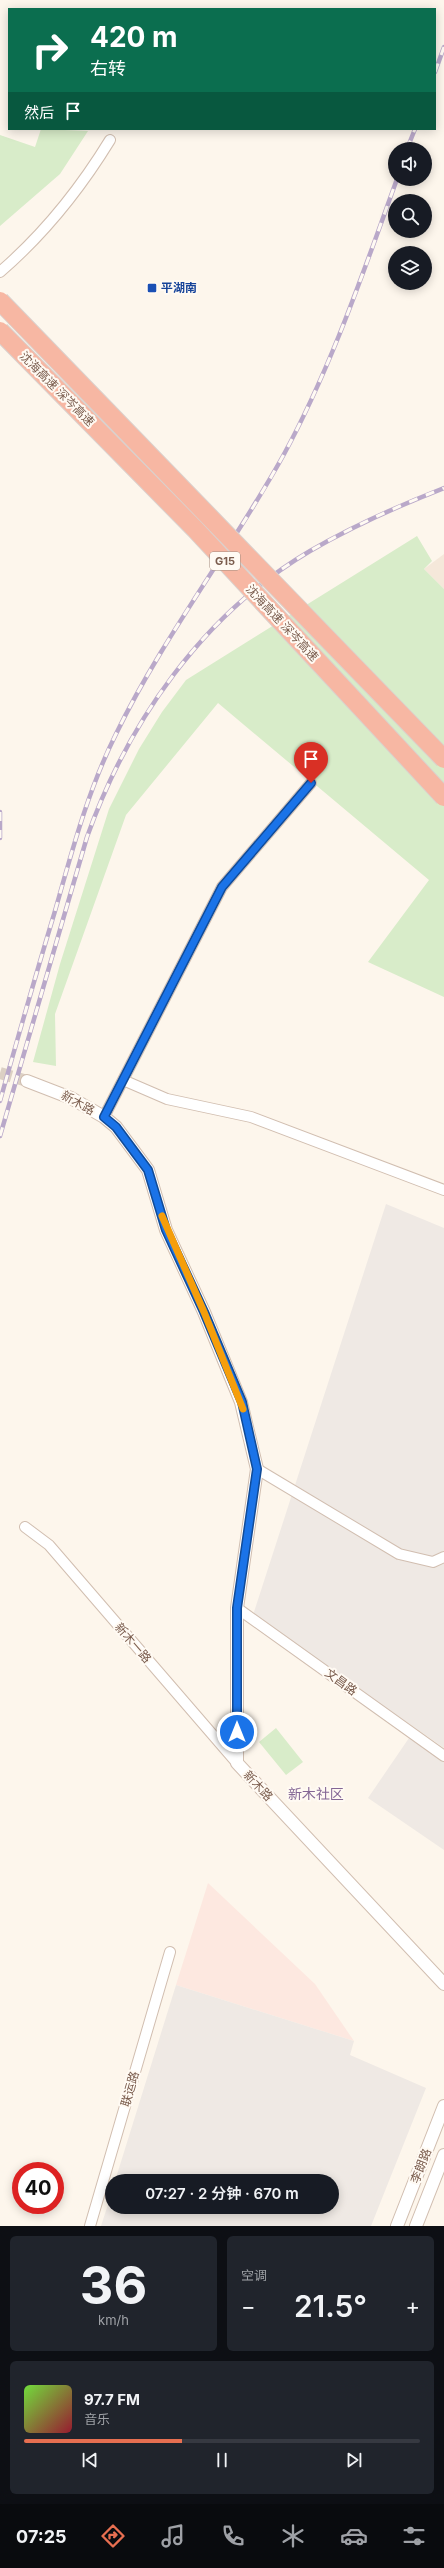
<!DOCTYPE html>
<html lang="zh">
<head>
<meta charset="utf-8">
<style>
  body { margin:0; font-family:Inter,"Noto Sans SC",sans-serif; background:#20242c; color:#f1f3f6; height:100vh; display:flex; flex-direction:column; font-size:15px; white-space:nowrap }
  * { box-sizing:border-box; margin:0 }
  p { font-size:13px; color:#9ea1a6 }
  .icon { flex:none; width:22px; height:22px; fill:none; stroke:currentColor; stroke-width:2; stroke-linecap:round; stroke-linejoin:round }
  .map { position:relative; height:2226px; overflow:hidden }
  .panel { display:flex; flex-direction:column; gap:10px; padding:10px; background:#0d0f14; flex:1 }
  .panel>* { flex:none }
  .hud { position:absolute; left:8px; top:8px; width:428px; height:122px; border-radius:0px; box-shadow:0 2px 10px #0003; background:#0b6e4f; color:#fff; overflow:hidden }
  .tools { position:absolute; left:388px; top:142px; display:grid; gap:8px }
  .tools a { display:grid; place-items:center; width:44px; height:44px; border-radius:50%; background:#171b24; box-shadow:0 2px 10px #0003; font-size:20px }
  .speed { position:absolute; left:12px; top:2162px; display:flex; gap:8px; font-size:20px; font-weight:700; text-align:center }
  .speed>* { display:grid; place-content:center; width:52px; height:52px; border-radius:50%; background:#171b24; box-shadow:0 2px 10px #0003; line-height:1 }
  .speed .limit { border:6px solid #d22; background:#fff; color:#111 }
  .pin { position:absolute; display:grid; place-items:center; width:34px; height:34px; color:#fff; margin:-41px -17px; border-radius:50% 50% 50% 0; rotate:-45deg; box-shadow:0 0 4px #0007 }
  .pin .icon { rotate:45deg }
  .me { position:absolute; width:44px; margin:-22px; rotate:0deg; stroke-linejoin:round; filter:drop-shadow(0 0 3px #0008) }
  .turn { display:flex; align-items:center; gap:14px; height:84px; padding:0 16px; font-size:18px }
  .turn .icon { width:52px; height:52px; stroke-width:2.5 }
  .turn b { display:block; font-size:28px; line-height:34px }
  .then { display:flex; align-items:center; height:38px; padding:0 16px; background:#0003; gap:8px; font-size:15px }
  .big { font-size:30px; font-weight:600; line-height:1.1 }
  .panel .card { flex:1; display:flex; flex-direction:column; justify-content:center; gap:6px; min-width:0; padding:0 14px; border-radius:6px; background:#20242c }
  .panel .dial { align-items:center; gap:0 }
  .dial b { font-size:52px; line-height:1 }
  .song { display:flex; align-items:center; gap:12px }
  .cover { width:48px; height:48px; border-radius:6px; background:linear-gradient(135deg,hsl(100 70% 55%),hsl(350 70% 35%)) }
  .played { height:4px; border-radius:2px; background:linear-gradient(90deg,#e76f51 40%,#363941 40%) }
  .keys { display:flex; justify-content:space-around; direction:ltr }
  .heat { display:flex; justify-content:space-between; align-items:center; font-size:22px; direction:ltr }
  .panel .tiles { flex:1; display:grid; gap:10px; grid-template-columns:1fr 1fr }
  .card:last-child { grid-column:span 2 }
  .trip { position:absolute; left:105px; top:2174px; width:234px; height:40px; border-radius:20px; background:#171b24; box-shadow:0 2px 10px #0003; font-weight:600; line-height:40px; text-align:center }
  .dock { display:flex; height:64px; justify-content:space-around; align-items:center; background:#090b0e; color:#9ea1a6 }
  .dock .icon { width:28px; height:28px }
  .dock .selected { color:#e76f51 }
  .dock b { font-size:18px; color:#f1f3f6 }
  .map>svg:first-child { display:block }
  .residential { fill:#f5e8da }
  .commercial { fill:#fde8e0 }
  .industrial { fill:#efe9e4 }
  .green { fill:#d8ecc9 }
  .lines { fill:none; stroke-linecap:round; stroke-linejoin:round }
  .tertiary-tunnel { stroke:#dcd0c4; stroke-width:12; stroke-dasharray:12 6; stroke-linecap:butt }
  .minor-casing { stroke:#d1beb0; stroke-width:12 }
  .tertiary-casing { stroke:#d1beb0; stroke-width:14 }
  .minor { stroke:#fff; stroke-width:10 }
  .tertiary { stroke:#fff; stroke-width:12 }
  .rail-casing { stroke:#b9a8c9; stroke-width:4.5 }
  .rail { stroke:#fffaf3; stroke-width:3; stroke-dasharray:9; stroke-linecap:butt }
  .motorway-bridge-casing { stroke:#dad1cd; stroke-width:20; stroke-linecap:butt }
  .motorway-bridge { stroke:#f7b7a3; stroke-width:18 }
  .route-casing { stroke:#114b97; stroke-width:10 }
  .route { stroke:#1a73e8; stroke-width:7 }
  .slow { stroke:#f59e0b; stroke-width:7 }
  .transit-dot { fill:#1a4fb4; stroke:#fffaf3; stroke-width:1.5 }
  .labels { text-anchor:middle; stroke-width:4; stroke-linejoin:round; paint-order:stroke }
  .shield { fill:#fffaf3; stroke:#a28b7f; stroke-width:1 }
  .shield-label { font-size:11px; font-weight:bold; fill:#7a5c4d }
  .transit-label { font-size:12px; font-weight:bold; fill:#164399; stroke:#fffaf3; text-anchor:start }
  .street-label { font-size:12px; fill:#7a5c4d; stroke:#fffaf3 }
  .quarter-label { font-size:14px; fill:#846695; stroke:#fffaf3 }
</style>
</head>
<body>
<div class="map">
<svg width="444" height="2226" viewBox="0 0 444 2226">
  <rect width="100%" height="100%" fill="#fdf6ec"/>
  <path class="residential" d="M444,554V589L424,569Z"/>
  <path class="commercial" d="M208,1883L315,1984L354,2041L176,1985Z"/>
  <path class="industrial" d="M386,1204L444,1228V1748L253,1615Z
    M409,1738L444,1762V1850L368,1798Z
    M176,1985L354,2041L350,2055L426,2088L371,2226H101L112,2192V2207H332V2181H115Z"/>
  <path class="green" d="M41,129L88,131L60,174L0,226V135L35,147Z
    M417,536L432,561L424,569L444,589V997L368,962L429,880L218,703L126,815L55,1014L56,1066L33,1062L60,964L109,809L139,749L162,712L186,680Z
    M276,1728L303,1762L286,1775L259,1742Z"/>
  <g class="lines">
    <path class="tertiary-tunnel" d="M0,1073L27,1081"/>
    <defs>
      <path id="minor" d="M0,272C44,234 80,189 110,140
        M123,1080L167,1099L251,1117L444,1190
        M104,1117L222,887L311,783
        M257,1469L399,1554L433,1562L444,1557
        M25,1527L49,1545L237,1763
        M237,1608L444,1756
        M90,2226L170,1952"/>
      <path id="tertiary" d="M27,1081L71,1098L104,1117L116,1127L148,1170L166,1230L204,1312L241,1402L257,1469L237,1608V1763L444,1984
        M397,2226L444,2106
        M416,2226L444,2155"/>
    </defs>
    <use href="#minor" class="minor-casing"/>
    <use href="#tertiary" class="tertiary-casing"/>
    <use href="#minor" class="minor"/>
    <use href="#tertiary" class="tertiary"/>
    <defs>
      <path id="rail" d="M435,72L444,47
        M407,149L415,129
        M0,812V838
        M0,1101C18,1037 36,974 55,911C72,851 88,790 116,734C163,637 231,550 283,456C331,368 363,273 397,179
        M0,1136L87,837C128,722 203,614 310,551C353,526 398,506 444,488"/>
    </defs>
    <use href="#rail" class="rail-casing"/>
    <use href="#rail" class="rail"/>
    <defs>
      <path id="motorway-bridge" d="M0,301L444,759
        M0,331L196,530L444,797"/>
    </defs>
    <use href="#motorway-bridge" class="motorway-bridge-casing"/>
    <use href="#motorway-bridge" class="motorway-bridge"/>
  </g>
  <g class="lines">
    <defs>
      <path id="route" d="M237,1732V1608L257,1469L242,1402L204,1312L166,1230L148,1170L116,1127L104,1117L222,887L311,783"/>
    </defs>
    <use href="#route" class="route-casing"/>
    <use href="#route" class="route"/>
    <path class="slow" d="M162,1216L204,1312L243,1409"/>
  </g>
  <rect class="transit-dot" x="147" y="283" width="10" height="10" rx="2"/>
  <g class="labels">
    <rect class="shield" x="210" y="552" width="30" height="18" rx="3"/>
    <g class="shield-label">
      <text x="225" y="565">G15</text>
    </g>
    <g class="transit-label">
      <text x="161" y="292">平湖南</text>
    </g>
    <g class="street-label">
      <text transform="translate(57 389) rotate(45)" y="4">沈海高速 深岑高速</text>
      <text transform="translate(282 623) rotate(47)" y="4">沈海高速 深岑高速</text>
      <text transform="translate(78 1103) rotate(29)" y="4">新木路</text>
      <text transform="translate(133 1643) rotate(49)" y="4">新木一路</text>
      <text transform="translate(341 1682) rotate(36)" y="4">文昌路</text>
      <text transform="translate(258 1786) rotate(47)" y="4">新木路</text>
      <text transform="translate(130 2089) rotate(-74)" y="4">联运路</text>
      <text transform="translate(421 2166) rotate(-69)" y="4">李朗路</text>
    </g>
    <g class="quarter-label">
      <text x="316" y="1799">新木社区</text>
    </g>
  </g>
</svg>
<div class="tools">
<a><svg class="icon" aria-label="sound" viewBox="0 0 24 24"><path d="M4 9h4l5-4v14l-5-4H4zM17 9q2 3 0 6"/></svg></a>
<a><svg class="icon" aria-label="search" viewBox="0 0 24 24"><circle cx="10" cy="10" r="6"/><path d="M15 15l6 6"/></svg></a>
<a><svg class="icon" aria-label="layers" viewBox="0 0 24 24"><path d="M12 4l9 5-9 5-9-5zM3 14l9 5 9-5"/></svg></a>
</div>
<div class="speed"><div class="limit">40</div></div>
<div class="pin" style="left:311px;top:783px;background:#d93025"><svg class="icon" aria-label="arrive" viewBox="0 0 24 24"><path d="M6 21V4h12l-3 4 3 4H6"/></svg></div>
<svg class="me" style="left:237px;top:1732px" viewBox="-20 -20 40 40"><circle r="17" fill="#1a73e8" stroke="#fff" stroke-width="3"/><path d="M0-11L8 9 0 5-8 9z" fill="#fff"/></svg>
<div class="trip">07:27 · 2 分钟 · 670 m</div>
<div class="hud">
<div class="turn"><svg class="icon" aria-label="right" viewBox="0 0 24 24"><path d="M7 20v-9h11M14 6l5 5-5 5"/></svg><div><b>420 m</b>右转</div></div>
<div class="then">然后<svg class="icon" aria-label="arrive" viewBox="0 0 24 24"><path d="M6 21V4h12l-3 4 3 4H6"/></svg></div>
</div>
</div>
<section class="panel">
<div class="tiles">
<div class="card dial"><b>36</b><p>km/h</p></div>
<div class="card"><p>空调</p>
<div class="heat"><a>−</a><b class="big">21.5°</b><a>+</a></div>
</div>
<div class="card">
<div class="song"><i class="cover"></i><div><b>97.7 FM</b><p>音乐</p></div></div>
<div class="played"></div>
<div class="keys"><svg class="icon" aria-label="previous" viewBox="0 0 24 24"><path d="M18 5L8 12l10 7zM5 5v14"/></svg><svg class="icon" aria-label="pause" viewBox="0 0 24 24"><path d="M8 5v14M16 5v14"/></svg><svg class="icon" aria-label="next" viewBox="0 0 24 24"><path d="M6 5l10 7-10 7zM19 5v14"/></svg></div>
</div>
</div>
</section>
<nav class="dock">
<b>07:25</b>
<svg class="icon selected" aria-label="directions" viewBox="0 0 24 24"><path d="M12 3l9 9-9 9-9-9zM9 14v-3h6M13 9l2 2-2 2"/></svg>
<svg class="icon" aria-label="music" viewBox="0 0 24 24"><path d="M9 18V5l10-2v13"/><circle cx="6" cy="18" r="3"/><circle cx="16" cy="16" r="3"/></svg>
<svg class="icon" aria-label="phone" viewBox="0 0 24 24"><path d="M5 4h4l2 5-3 2q2 4 5 5l2-3 5 2v4C11 20 4 13 5 4z"/></svg>
<svg class="icon" aria-label="climate" viewBox="0 0 24 24"><path d="M12 3v18M4 7l16 10M4 17L20 7"/></svg>
<svg class="icon" aria-label="car" viewBox="0 0 24 24"><path d="M5 17H2v-5l4-1 3-4h7l3 4 3 1v5h-3M9 17h6M6 11h13"/><circle cx="7" cy="17" r="2"/><circle cx="17" cy="17" r="2"/></svg>
<svg class="icon" aria-label="filters" viewBox="0 0 24 24"><path d="M4 7h16M4 17h16"/><circle cx="9" cy="7" r="2"/><circle cx="15" cy="17" r="2"/></svg>
</nav>
</body>
</html>
